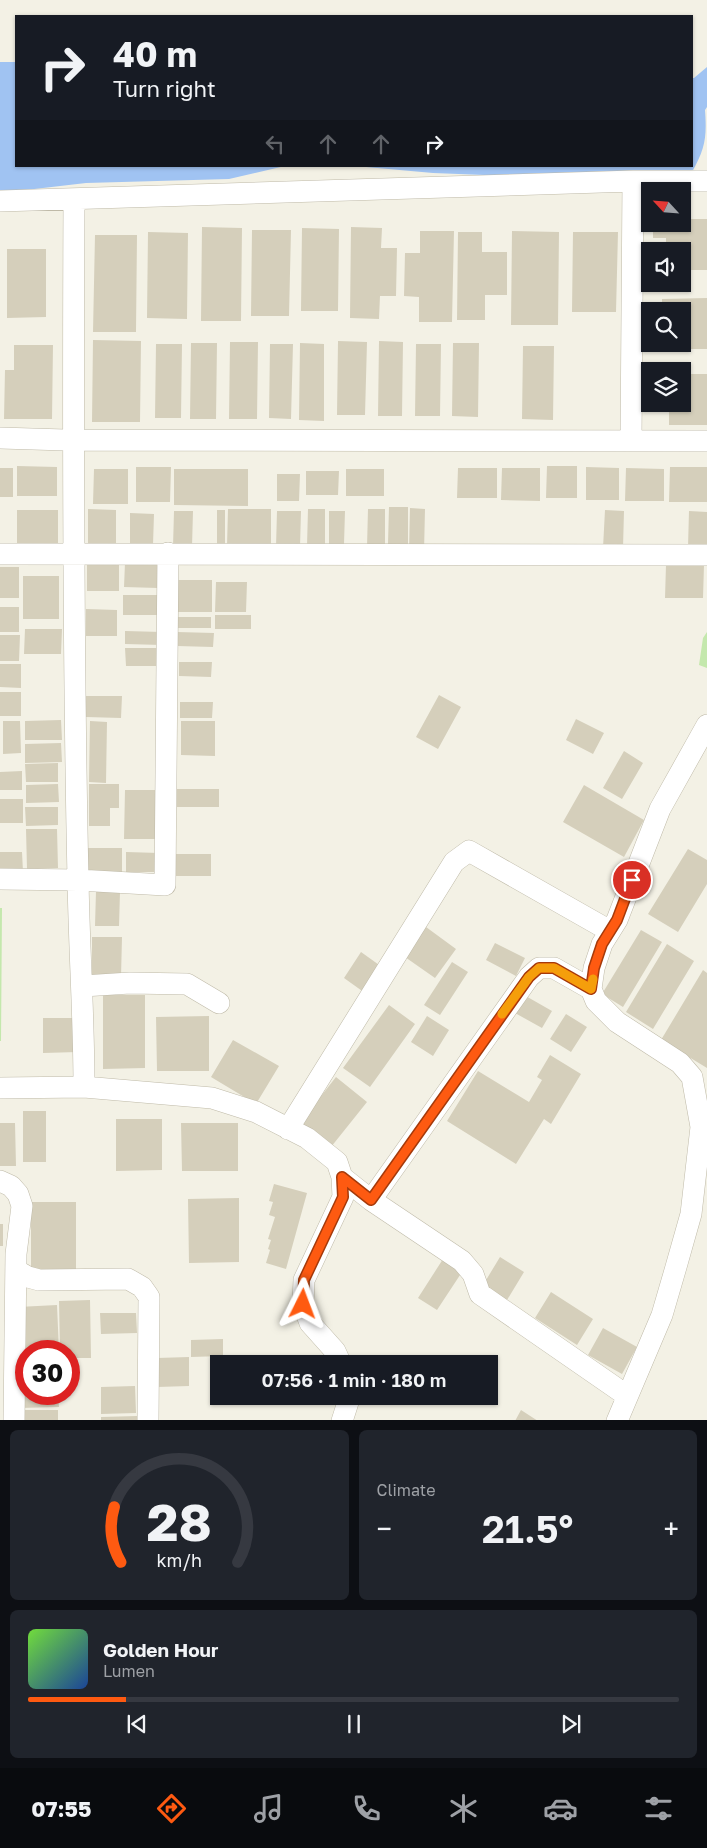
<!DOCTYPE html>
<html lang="en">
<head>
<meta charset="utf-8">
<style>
  body { margin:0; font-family:"Golos Text",sans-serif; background:#20242c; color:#f1f3f6; height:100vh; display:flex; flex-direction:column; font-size:19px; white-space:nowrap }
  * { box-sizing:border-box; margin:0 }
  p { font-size:16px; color:#9ea1a6 }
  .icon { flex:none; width:28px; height:28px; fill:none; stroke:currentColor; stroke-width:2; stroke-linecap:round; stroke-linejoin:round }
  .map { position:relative; height:1420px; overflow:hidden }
  .sheet { display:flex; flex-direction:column; gap:10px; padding:10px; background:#0d0f14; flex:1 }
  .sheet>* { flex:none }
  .banner { position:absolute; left:15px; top:15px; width:678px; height:152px; border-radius:0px; box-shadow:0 1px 4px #0004; background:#171b24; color:#f1f3f6; overflow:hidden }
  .needle { width:32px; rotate:296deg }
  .controls { position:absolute; left:641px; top:182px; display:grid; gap:10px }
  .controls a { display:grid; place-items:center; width:50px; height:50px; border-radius:0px; background:#171b24; box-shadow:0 1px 4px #0004; font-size:25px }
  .speed { position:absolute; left:15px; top:1340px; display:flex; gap:10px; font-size:25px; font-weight:700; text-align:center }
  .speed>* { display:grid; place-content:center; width:65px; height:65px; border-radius:50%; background:#171b24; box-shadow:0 1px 4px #0004; line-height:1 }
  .speed .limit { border:8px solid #d22; background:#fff; color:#111 }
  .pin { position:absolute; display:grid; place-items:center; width:42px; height:42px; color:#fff; margin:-21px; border:2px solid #fff; border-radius:50%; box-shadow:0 1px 5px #0007 }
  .me { position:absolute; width:55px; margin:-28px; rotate:3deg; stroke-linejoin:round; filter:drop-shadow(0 0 4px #0008) }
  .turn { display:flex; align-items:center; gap:18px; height:105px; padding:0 15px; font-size:22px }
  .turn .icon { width:65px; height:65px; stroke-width:2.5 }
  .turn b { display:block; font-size:35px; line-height:42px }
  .lanes { display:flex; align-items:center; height:48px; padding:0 15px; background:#0003; justify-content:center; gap:25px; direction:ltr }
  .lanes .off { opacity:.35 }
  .big { font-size:38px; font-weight:600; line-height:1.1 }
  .sheet .tile { flex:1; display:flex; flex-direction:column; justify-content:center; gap:8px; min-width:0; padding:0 18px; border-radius:8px; background:#20242c }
  .sheet .dial { align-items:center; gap:0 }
  .dial svg { height:130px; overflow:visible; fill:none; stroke:#363941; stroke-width:7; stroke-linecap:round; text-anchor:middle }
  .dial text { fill:#f1f3f6; stroke:none }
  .song { display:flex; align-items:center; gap:15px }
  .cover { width:60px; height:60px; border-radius:8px; background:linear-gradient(135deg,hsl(100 70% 55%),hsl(220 70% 35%)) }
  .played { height:5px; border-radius:2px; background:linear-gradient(90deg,#fe5a11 15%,#363941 15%) }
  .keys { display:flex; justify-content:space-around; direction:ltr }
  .heat { display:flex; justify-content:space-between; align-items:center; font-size:28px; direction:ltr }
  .sheet .tiles { flex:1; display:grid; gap:10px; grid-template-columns:1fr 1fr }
  .tile:last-child { grid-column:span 2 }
  .trip { position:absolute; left:210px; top:1355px; width:288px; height:50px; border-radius:0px; background:#171b24; box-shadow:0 1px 4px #0004; font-weight:600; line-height:50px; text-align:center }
  .tab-bar { display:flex; height:80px; justify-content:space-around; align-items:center; background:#090b0e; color:#9ea1a6 }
  .tab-bar .icon { width:35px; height:35px }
  .tab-bar .active { color:#fe5a11 }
  .tab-bar b { font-size:22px; color:#f1f3f6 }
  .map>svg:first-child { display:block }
  .green { fill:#c4e8ad }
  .water { fill:#a0c3f2 }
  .building { fill:#d5cfbb }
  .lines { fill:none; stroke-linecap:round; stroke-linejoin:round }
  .street-casing { stroke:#bfbaa8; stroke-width:22 }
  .street { stroke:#fff; stroke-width:21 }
  .route-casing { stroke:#a53a0b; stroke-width:12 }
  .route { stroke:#fe5a11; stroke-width:9 }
  .slow { stroke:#f59e0b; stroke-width:9 }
</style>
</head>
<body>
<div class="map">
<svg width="707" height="1421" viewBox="0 0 707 1421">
  <rect width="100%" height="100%" fill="#f3f1e5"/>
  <path class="green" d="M707,632V668L699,665L703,638Z
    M0,908H2L1,1041H0Z"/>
  <path class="water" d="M0,62H16V166H285L229,179L86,183L0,193Z
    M707,67V107L705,110C707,138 705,149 692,172L537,177L433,173L355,166H691V78H694Z"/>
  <path class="building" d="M682,219H707V270H682V251H666V238H653V224H682Z
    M202,227L242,228L241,321H201Z
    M351,227L382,228L381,248H397L396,296H380L379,319L350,318Z
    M302,228L339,229L338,311H301Z
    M252,230H291L289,316H251Z
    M420,231H454L452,322H419V297L404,296L405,253H420Z
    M512,231L559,232L558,325H511Z
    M148,232L188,233L187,319L147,318Z
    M458,232H482V252H507V295H485V320H457Z
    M573,232H618L616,312H572Z
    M95,235H137L136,332H93Z
    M7,249H46V317L7,318Z
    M707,298V349H675V344H682V311H662V299Z
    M93,340L141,341L140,422H92Z
    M338,341L367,342L365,415H337Z
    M379,341L403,342L402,416H378Z
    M230,342H258L257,419H229Z
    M191,343H217L216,419H190Z
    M300,343L324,344V421L299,420Z
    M453,343H479L478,417L452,416Z
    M156,344H182L181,418H155Z
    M270,344H293L291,419L269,418Z
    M416,344H441L440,416H415Z
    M14,345H53L52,419H4L5,370H14Z
    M523,346H554L553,420L522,419Z
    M682,374H707V425H669V404H682Z
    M17,466L57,467V496H17Z
    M547,466H577V498H546Z
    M136,467H171L170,502H136Z
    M586,467L619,468V500H586Z
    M670,467H707V502H669Z
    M0,468H13V497H0Z
    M458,468H497V498H457Z
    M502,468H540V501L501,500Z
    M626,468L664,469V501H625Z
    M94,469H128V504H93Z
    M174,469H248V506L174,505Z
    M346,469H384V496H346Z
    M306,471H339L338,495H306Z
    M277,474H300L299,501H277Z
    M389,507H408V544H388Z
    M410,508L425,509L424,552H409Z
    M88,509L116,510V548H88Z
    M228,509H271V546H227Z
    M308,509H325V546H307Z
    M368,509H385V547H367Z
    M17,510H58V545H17Z
    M217,510H225V545H217Z
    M605,510L624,511L623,548H603Z
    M174,511H193L192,547H173Z
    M277,511H301L300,547H276Z
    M329,511H345L344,544H329Z
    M689,511L707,512V547H688Z
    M130,513L154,514L153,545H130Z
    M125,563L158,564V588L124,587Z
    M87,565H119V591H87Z
    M666,565H704L703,598H665Z
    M0,567H19V598H0Z
    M23,576H59V619H23Z
    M178,580H212V612H177Z
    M216,582H247L246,612H215Z
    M123,595H160V615H123Z
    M0,607H19V632H0Z
    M86,609L117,610V636H86Z
    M215,615H251V629H215Z
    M178,617H211V628H177Z
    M25,629H62L61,654H24Z
    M125,631L162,632V645L125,644Z
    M177,632L214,633L213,647L177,646Z
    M0,635H20L19,661H0Z
    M125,648H159V666H126Z
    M179,662H212L211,677L179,676Z
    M0,664H21V688L0,687Z
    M0,692H21V716H0Z
    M439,695L461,707L438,749L416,737Z
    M86,696H122L121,718L86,717Z
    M180,702H213L212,718H180Z
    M576,719L604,733L593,754L566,740Z
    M61,720L62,740H25V721Z
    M3,721H20L21,753L3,754Z
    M90,721L107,722L106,783L89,782Z
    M181,721H215V756L181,755Z
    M61,743L62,762L25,763V744Z
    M624,751L643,763L622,799L603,788Z
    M58,763V782H26L25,764Z
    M22,771V790H0V772Z
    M58,784L59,802L26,803V785Z
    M89,784H119V808H110V826H89Z
    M584,785L644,820L624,857L563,822Z
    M177,789H219V807H177Z
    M125,790H160L159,839H124Z
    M0,799H23V823H0Z
    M25,807H58V825L26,826Z
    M26,829H57L58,868L27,869Z
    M88,848H122V873H87Z
    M688,849L707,860V884L678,932L648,914Z
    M0,852H22L23,872H0Z
    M126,852L159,853L158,872H126Z
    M176,854H211V876H176Z
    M96,891L120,892L119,926H95Z
    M426,927L456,949L435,978L405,957Z
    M641,930L662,942L623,1007L602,994Z
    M92,937H122L121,977H92Z
    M495,943L525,958L516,976L486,960Z
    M667,944L694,961L653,1029L626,1012Z
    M361,952L382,967L365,993L344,978Z
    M452,962L468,972L440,1015L424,1005Z
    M703,970L707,973V1068L661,1040Z
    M103,995H145V1068L103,1069Z
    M524,995L552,1011L542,1028L515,1013Z
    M389,1005L415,1024L370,1087L343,1068Z
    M566,1014L587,1027L571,1052L550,1039Z
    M209,1016V1071H157L156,1017Z
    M427,1016L449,1030L433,1056L411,1042Z
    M43,1018H78V1052L43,1053Z
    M233,1040L279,1066L256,1104L211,1077Z
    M550,1055L581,1074L551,1124L544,1119L516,1164L447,1121L478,1071L529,1102L542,1080L537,1077Z
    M336,1077L367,1102L331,1147L300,1123Z
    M23,1111H46V1162H23Z
    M116,1119H162V1170L116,1171Z
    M0,1123H15L16,1166H0Z
    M181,1123H238V1171H182Z
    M274,1184L307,1193L286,1269L266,1263L270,1250L268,1249L271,1240L268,1239L275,1217L269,1215L273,1202L269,1201Z
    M239,1198V1262L189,1263L188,1199Z
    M31,1202H76V1270H31Z
    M0,1224H3V1246H0Z
    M500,1257L524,1272L504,1305L480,1290Z
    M443,1259L462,1272L437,1310L418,1298Z
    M551,1292L593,1319L577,1345L535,1318Z
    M90,1300L91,1358H69V1351H60L59,1301Z
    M57,1305L59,1351H26V1353H20L18,1307Z
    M100,1313H136L137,1333L101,1334Z
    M603,1328L637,1347L622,1374L588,1355Z
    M223,1339V1356L191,1357V1340Z
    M189,1357V1386L157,1387V1358Z
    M233,1361H263V1364H233Z
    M135,1386L136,1413L101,1414V1387Z
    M26,1390V1394H58L59,1407L19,1408V1391Z
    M21,1410H58V1421H21Z
    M521,1410L538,1421H515Z
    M137,1416V1421H101V1417Z"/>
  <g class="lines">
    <defs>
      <path id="street" d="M74,200C73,426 73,652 78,878C79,947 84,1017 84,1087
        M0,201L633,181H707
        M0,438L65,440L707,441
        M631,441L633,181
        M0,554L707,555
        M0,879L78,880L165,885L168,553
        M83,986L130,983L187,984L219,1003
        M0,1088L84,1087L212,1098L256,1112L307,1138L337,1162L342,1177L343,1197L304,1280L303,1304L310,1323L335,1351L341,1364
        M288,1129L454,862L469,851L610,931
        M342,1177L371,1200L462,1261L473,1274L480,1294L626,1395
        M0,1181L11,1186L18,1194L22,1206L16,1254L14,1421
        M371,1200L529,977L539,968H554L591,989
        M16,1270L28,1277L39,1280L128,1279L142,1287L149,1297L148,1421
        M342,1421L350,1396
        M617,1421L662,1315L676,1267L691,1214L701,1127L692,1077L680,1063L617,1022L596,1001L591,989L594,968L602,944L617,920L660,809L707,725"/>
    </defs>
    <use href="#street" class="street-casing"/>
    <use href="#street" class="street"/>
  </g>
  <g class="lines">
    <defs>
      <path id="route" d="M303,1304L304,1280L343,1197L342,1177L371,1200L529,977L539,968H554L591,989L594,968L602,944L617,920L632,880"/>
    </defs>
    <use href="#route" class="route-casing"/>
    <use href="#route" class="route"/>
    <path class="slow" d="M502,1014L529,977L539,968H554L591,989L593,979"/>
  </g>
</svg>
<div class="controls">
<a><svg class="needle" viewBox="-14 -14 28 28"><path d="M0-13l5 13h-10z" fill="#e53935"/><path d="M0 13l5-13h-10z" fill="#9ea1a6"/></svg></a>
<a><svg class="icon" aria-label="sound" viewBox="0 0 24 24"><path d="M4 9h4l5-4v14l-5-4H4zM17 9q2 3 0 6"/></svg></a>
<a><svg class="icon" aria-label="search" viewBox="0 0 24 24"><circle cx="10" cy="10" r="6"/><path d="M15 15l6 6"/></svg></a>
<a><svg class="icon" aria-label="layers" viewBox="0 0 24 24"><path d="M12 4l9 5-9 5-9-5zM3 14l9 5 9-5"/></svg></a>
</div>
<div class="speed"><div class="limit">30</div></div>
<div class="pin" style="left:632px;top:880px;background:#d93025"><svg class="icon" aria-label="arrive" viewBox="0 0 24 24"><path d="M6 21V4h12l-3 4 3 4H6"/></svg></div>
<svg class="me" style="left:303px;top:1304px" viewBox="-20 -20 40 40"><path d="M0-17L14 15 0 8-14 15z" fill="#fe5a11" stroke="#fff" stroke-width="4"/></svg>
<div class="trip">07:56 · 1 min · 180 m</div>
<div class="banner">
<div class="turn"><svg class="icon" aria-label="right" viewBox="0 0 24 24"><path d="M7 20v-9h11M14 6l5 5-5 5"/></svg><div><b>40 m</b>Turn right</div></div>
<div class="lanes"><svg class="icon off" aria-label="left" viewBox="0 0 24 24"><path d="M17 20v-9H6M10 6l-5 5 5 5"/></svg><svg class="icon off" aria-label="ahead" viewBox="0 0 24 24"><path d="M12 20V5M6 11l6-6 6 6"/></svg><svg class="icon off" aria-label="ahead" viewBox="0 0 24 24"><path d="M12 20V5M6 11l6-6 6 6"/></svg><svg class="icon" aria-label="right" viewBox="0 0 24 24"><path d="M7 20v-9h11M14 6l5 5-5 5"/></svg></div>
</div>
</div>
<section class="sheet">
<div class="tiles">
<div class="tile dial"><svg viewBox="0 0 100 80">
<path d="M14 69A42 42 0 1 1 86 69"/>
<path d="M14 69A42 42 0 0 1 10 35" stroke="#fe5a11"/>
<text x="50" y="56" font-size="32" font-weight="700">28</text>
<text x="50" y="72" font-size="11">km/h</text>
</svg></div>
<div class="tile"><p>Climate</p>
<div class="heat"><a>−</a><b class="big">21.5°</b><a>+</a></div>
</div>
<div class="tile">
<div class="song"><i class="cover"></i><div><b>Golden Hour</b><p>Lumen</p></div></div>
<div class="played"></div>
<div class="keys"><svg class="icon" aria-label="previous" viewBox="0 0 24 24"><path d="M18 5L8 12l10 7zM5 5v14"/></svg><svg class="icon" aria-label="pause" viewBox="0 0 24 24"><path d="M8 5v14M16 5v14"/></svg><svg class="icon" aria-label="next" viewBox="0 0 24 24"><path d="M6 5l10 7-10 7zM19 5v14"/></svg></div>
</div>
</div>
</section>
<nav class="tab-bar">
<b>07:55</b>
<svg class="icon active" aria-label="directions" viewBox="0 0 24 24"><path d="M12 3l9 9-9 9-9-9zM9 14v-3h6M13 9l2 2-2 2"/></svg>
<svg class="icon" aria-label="music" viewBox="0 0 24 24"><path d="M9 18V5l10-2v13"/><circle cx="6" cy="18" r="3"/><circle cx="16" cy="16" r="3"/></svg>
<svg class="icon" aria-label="phone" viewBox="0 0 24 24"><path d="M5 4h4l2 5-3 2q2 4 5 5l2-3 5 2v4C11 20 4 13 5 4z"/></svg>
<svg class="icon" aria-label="climate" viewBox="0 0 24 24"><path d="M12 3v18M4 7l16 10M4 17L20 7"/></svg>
<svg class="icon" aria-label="car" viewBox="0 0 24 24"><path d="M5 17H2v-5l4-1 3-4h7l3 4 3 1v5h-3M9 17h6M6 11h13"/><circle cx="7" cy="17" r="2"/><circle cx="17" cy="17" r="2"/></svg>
<svg class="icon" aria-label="filters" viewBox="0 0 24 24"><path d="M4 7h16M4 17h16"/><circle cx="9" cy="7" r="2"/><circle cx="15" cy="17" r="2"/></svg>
</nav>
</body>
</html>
